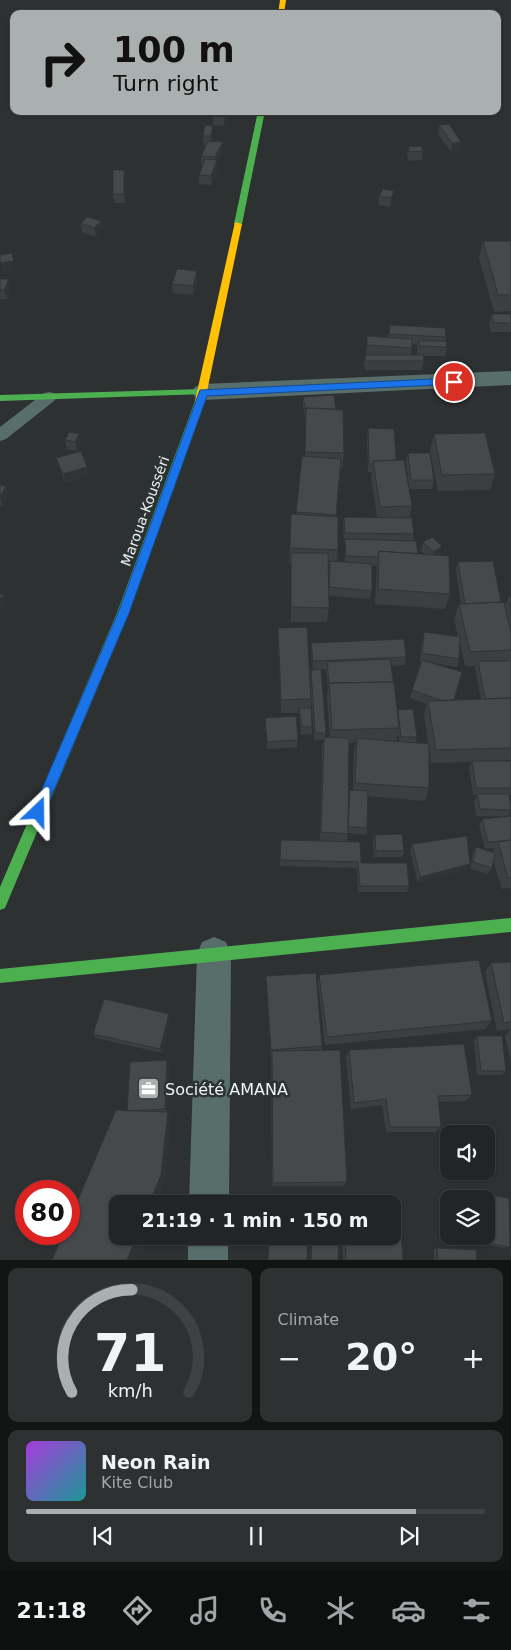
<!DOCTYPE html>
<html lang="en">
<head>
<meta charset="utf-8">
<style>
  body { margin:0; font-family:"DejaVu Sans",sans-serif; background:#2e3132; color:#f1f3f6; height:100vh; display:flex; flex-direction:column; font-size:19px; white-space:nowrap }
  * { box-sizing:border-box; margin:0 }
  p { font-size:16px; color:#a2a5a7 }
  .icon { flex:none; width:28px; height:28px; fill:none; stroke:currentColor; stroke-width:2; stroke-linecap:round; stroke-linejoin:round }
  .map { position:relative; height:1260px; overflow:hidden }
  .drawer { display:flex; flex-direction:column; gap:8px; padding:8px; background:#131414; flex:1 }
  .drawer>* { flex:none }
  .hud { position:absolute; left:10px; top:10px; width:491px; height:105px; border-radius:10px; box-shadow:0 1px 4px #0004,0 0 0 1px #3f4242; background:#aaafb0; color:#111; overflow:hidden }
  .tools { position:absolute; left:440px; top:1125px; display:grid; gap:10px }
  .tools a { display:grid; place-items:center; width:55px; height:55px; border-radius:10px; background:#222525; box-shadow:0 1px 4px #0004,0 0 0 1px #3f4242; font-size:25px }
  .speed { position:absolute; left:15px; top:1180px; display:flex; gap:10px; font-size:25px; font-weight:700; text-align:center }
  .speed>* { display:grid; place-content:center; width:65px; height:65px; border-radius:50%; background:#222525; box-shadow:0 1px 4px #0004,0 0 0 1px #3f4242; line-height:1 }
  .speed .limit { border:8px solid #d22; background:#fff; color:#111 }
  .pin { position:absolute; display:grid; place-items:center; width:42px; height:42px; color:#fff; margin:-21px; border:2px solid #fff; border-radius:50%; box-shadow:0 1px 5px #0007 }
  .me { position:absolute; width:55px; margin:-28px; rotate:23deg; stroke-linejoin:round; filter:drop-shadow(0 0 4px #0008) }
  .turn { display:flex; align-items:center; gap:18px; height:105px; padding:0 20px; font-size:22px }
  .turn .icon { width:65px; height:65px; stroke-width:2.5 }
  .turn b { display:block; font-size:35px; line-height:42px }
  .big { font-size:38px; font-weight:700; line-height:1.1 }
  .drawer .widget { flex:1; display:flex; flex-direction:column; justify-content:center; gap:8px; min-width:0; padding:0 18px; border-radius:10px; background:#2e3132 }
  .drawer .dial { align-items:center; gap:0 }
  .dial svg { height:130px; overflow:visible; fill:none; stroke:#3f4242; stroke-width:7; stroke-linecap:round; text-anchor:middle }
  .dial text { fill:#f1f3f6; stroke:none }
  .song { display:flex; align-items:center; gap:15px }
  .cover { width:60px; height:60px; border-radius:8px; background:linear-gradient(135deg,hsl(280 70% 55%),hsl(180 70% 35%)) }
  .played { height:5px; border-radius:2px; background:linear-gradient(90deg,#aaafb0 85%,#3f4242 85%) }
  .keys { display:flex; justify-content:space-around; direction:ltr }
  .heat { display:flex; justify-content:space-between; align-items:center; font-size:28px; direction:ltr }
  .drawer .tiles { flex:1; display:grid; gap:8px; grid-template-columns:1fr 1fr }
  .widget:last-child { grid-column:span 2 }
  .trip { position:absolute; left:109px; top:1195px; width:292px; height:50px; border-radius:10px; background:#222525; box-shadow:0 1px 4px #0004,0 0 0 1px #3f4242; font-weight:700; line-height:50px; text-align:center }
  .tabs { display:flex; height:80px; justify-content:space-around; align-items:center; background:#0e0f0f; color:#a2a5a7 }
  .tabs .icon { width:35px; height:35px }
  .tabs .on { color:#aaafb0 }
  .tabs b { font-size:22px; color:#f1f3f6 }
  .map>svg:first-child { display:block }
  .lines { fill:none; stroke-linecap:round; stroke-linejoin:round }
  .lane { fill:#576e6a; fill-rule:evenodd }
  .street { fill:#576e6a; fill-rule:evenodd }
  .fast { fill:#4caf50; fill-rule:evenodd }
  .slow { fill:#ffc107; fill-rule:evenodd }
  .wall { fill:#3c3f40; fill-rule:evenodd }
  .shaded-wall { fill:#313334 }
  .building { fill:#46494a; stroke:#313334 }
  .route { fill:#1a73e8; stroke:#114b97 }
  .labels { text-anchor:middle; stroke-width:5; stroke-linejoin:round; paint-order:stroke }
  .street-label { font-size:14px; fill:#eef3f4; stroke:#2b3333 }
  .near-poi-label { font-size:16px; fill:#eef3f4; stroke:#2b3333; text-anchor:start }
</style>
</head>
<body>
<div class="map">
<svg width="511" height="1260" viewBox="0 0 511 1260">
  <rect width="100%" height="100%" fill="#2d3131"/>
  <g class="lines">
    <path class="lane" d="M49,392L54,393L57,397L54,401L6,439L0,441V427L44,393Z"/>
    <path class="street" d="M511,371V385L203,400L195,397L192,392L195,387L203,384Z
      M214,937L226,942L231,954L229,1204H189L197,954L202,942Z
      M188,1236H228V1260H188Z"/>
    <path class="fast" d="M258,111H265L242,224L238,226L234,224Z
      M203,389L206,390V394L0,401V395Z
      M200,398L205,401L129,613L5,908L0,910V887L117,613L195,401Z
      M511,918V932L0,983V969Z"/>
    <path class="slow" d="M280,0H286L284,14H278Z
      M235,222L242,224L205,401L200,404L195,401Z"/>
  </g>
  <path class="wall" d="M215,111H230V116L224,126L213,125V116Z
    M439,125L461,142L460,151L451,152L438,134Z
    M213,126V135L212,141L223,151L217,162L218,169L212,185L199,184V175L202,165H201V156L206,145H204L203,136Z
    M408,147L423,151L422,160L409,161L407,156Z
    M125,179V203H114L113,194Z
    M383,189L393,200L390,207L378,205L379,196Z
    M101,221L102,230L96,237L82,232L81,223Z
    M483,241H511V311L494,312L479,258Z
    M0,279H9L11,288L7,299H0Z
    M198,280L193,295L173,293L172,284Z
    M492,314H511V332H491L489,323Z
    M390,325L446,337L445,341L447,347L445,356H423L424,361L422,370H365L364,364L365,355H375H366L367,336L388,338ZM412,344L417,345V355H411Z
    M303,397L344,453L342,469H340L336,517L338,550L337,561L345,562V542H344L343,526L344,517H377L371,477L372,472H368L367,437L368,428L396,460L409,487L406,462L408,453L434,480L432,489H409L412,506L409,518L414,534L413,541L418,554H425L421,551L423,542L442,546L440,555H439L450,594L445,609L375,604L377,566H372V591L370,599L329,596V608L327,622H291V563H289L291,514L296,515L302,456H305L306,421L303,406ZM328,565H330L329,583Z
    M434,434L495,474L490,490L438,491L430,451Z
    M65,440L81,443L77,451L67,449Z
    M56,458L89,476L65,483L59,466Z
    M0,485L6,486L8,495L2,506L0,505Z
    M458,562L505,606L508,598L511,597V760L496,761H511V795H509L511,810L508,817L476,816L474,801L477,795H473L469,768L472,762L431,763L429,745V788L425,801L368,796L367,828L366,835L348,833L346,842L361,863L409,886L407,892H358L357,868L280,866L281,840L320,841L322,750L323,740H314L310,677L311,670L326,733L325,737H330L327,697L328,689L326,669H313L311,651V643L406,657L405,665L391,666L397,714L398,710L417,737L416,743L428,744L424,715L427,704L410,698L422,662L420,661L422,640L424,632L458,637L454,619L459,604H461L456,570ZM460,644L465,666H476L475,669L481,699L454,700L432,663L457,667L459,659ZM398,733L399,742L396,741ZM356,742L354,751L353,790H350L348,809L349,743Z
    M278,628L311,699V708L312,727V734L301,735L299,713H281L278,642Z
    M265,718L298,740L297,747L267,749Z
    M511,816V888L502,889L493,860L492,868L488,874L470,869L473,853L476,847L492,852L495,848L485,849L479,826L482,819Z
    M375,835L404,851L402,857H374L373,841Z
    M412,844L467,870L418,883L410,850Z
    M511,962V1063L505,1036L511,1029L497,1031L485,972L491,963Z
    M319,975L492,1021L485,1029L325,1045L318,983Z
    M266,976L322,1046L321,1051L347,1182L344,1186H272L271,1057L266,985Z
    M169,1014L170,1018L162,1053L96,1038L93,1034Z
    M477,1036L506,1071L502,1075H477L474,1040Z
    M349,1050L472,1095L466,1101L439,1102L441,1127L436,1132H386L382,1105L351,1109L346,1057Z
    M169,1064L167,1112L171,1119L165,1180L133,1260H52L127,1111Z
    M484,1194L509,1198L510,1247L505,1248L481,1244V1236H486V1199H480V1196Z
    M344,1200H399L403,1260H343L342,1236H392V1204H341Z
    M311,1236H339L338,1260H310Z
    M437,1248L477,1260H434V1249Z"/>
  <path class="shaded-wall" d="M227,111H230V116L224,126V117Z
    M213,126V135L212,145L211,136Z
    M223,142V151L217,162L218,169L212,185L211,176L215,166V157Z
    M461,142L460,151L451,152L452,143Z
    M124,170L125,179V203L124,194Z
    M394,191L393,200L390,207L391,198Z
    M101,221L102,230L96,237L94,228Z
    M14,261L16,270L2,273L0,263Z
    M197,271L198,280L193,295V286Z
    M9,279L11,288L7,299L4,290Z
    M79,434L81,443L77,451L75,442Z
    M87,467L89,476L65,483L63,474Z
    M6,486L8,495L2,506L0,497Z
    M442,546L440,555L432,560L434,552Z
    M4,596L7,604L0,610V599Z
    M470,864L467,870L418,883L420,877Z
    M169,1014L170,1018L162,1053L160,1049Z
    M167,1060L169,1064L167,1112L165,1109Z
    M168,1112L171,1119L165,1180L155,1204H149Z
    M137,1236H142L133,1260H127Z"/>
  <path class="building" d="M215,111H227L224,117L213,116Z
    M449,124L461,142L452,143L439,125Z
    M205,125L213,126L211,136H203Z
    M208,141L223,142L215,157L201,156Z
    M421,146L423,151L410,152L408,147Z
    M205,159L217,160L211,176L199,175Z
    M113,170H124V194H113Z
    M383,189L394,191L391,198L379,196Z
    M87,217L101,221L94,228L81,223Z
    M483,241H511V295H498Z
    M12,253L14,261L0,263V255Z
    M177,269L197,271L193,286L172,284Z
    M0,279H9L4,290H0Z
    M492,314H511V323H493Z
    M390,325L445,328L446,337L389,334Z
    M367,336L412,339V348L367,345Z
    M418,341H446L447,347L419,346Z
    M365,355H423L424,361H366Z
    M334,395L336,409L306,408V413L303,397Z
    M306,408L343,410L344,453L305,452Z
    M368,428L394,429L396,460L373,461V464H369Z
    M69,432L79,434L75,442L65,440Z
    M485,433L495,474L442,475L434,434Z
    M81,451L87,467L63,474L56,458Z
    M408,453H430L434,480H411Z
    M302,456L341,459L336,515L296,512Z
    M404,460L412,506L380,507L373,461Z
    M0,485L6,486L0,497Z
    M291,514L338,517V550L290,548Z
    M344,517L412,518L414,534L345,533Z
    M432,537L442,546L434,552L423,542Z
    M345,539L416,541L418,554L379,551L378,557L346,556Z
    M379,551L449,556L450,594L378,589Z
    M291,553H328L329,608L291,607Z
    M330,561L372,564V591L329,587Z
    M493,561L501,602L465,604L458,562Z
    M0,593L4,596L0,599Z
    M511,597V609L508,598Z
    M504,602L511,633V650L470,652L459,604Z
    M307,627L311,699L281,700L278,628Z
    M424,632L460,637L459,659L422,653Z
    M404,639L406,657L313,661L311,643Z
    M390,659L394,686V682L329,683L327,662Z
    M422,660L462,672L454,700L443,701L412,690Z
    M478,661H511V698L485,699Z
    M321,669L326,733H315L311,670Z
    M394,682L399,728L332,730L329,683Z
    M511,698V748L436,750L428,701Z
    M299,708H311L312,727H302Z
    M413,709L417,737H401L398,710Z
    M296,716L298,740L267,742L265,718Z
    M324,737L349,738L348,834L321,832Z
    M357,738L429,744V788L355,783Z
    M472,761H511V788H476Z
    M350,790L368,791L367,828L348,827Z
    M477,794H509L511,810L480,809Z
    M511,816V840L488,842L482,819Z
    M402,834L404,851H376L375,835Z
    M467,836L470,864L420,877L412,844Z
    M281,840L360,842L361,863H407L409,886H360L358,862L280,860Z
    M511,840V878H508L498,842Z
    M476,847L495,853L492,868L473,862Z
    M479,960L492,1021L327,1037L319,975Z
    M511,962V1022L504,1023L491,963Z
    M316,973L322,1046L271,1050L266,976Z
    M104,999L169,1014L160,1049L93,1034Z
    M477,1036H502L506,1071H481Z
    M464,1044L472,1095L438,1096L441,1127H390L386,1099L354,1103L349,1050Z
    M340,1050L347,1182L273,1183L272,1051Z
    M167,1060L165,1109L127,1111L130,1062Z
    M116,1110L168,1112L161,1175L149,1204H118V1236H137L127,1260H52L63,1234H69V1221Z
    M484,1194L509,1198L510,1247L485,1243V1236H486V1199H484Z
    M272,1199L310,1202V1204H272Z
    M344,1200H399L403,1260H346L345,1236H392V1204H344Z
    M312,1202L336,1204H312Z
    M270,1236H308L307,1260H268Z
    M312,1236H339L338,1260H311Z
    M437,1248L476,1250L477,1260H438Z"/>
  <path class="route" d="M454,378L458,379V384L207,396L129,613L43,816L38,818L34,816L32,812L118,613L200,390Z"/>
  <defs>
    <symbol id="office-square" viewBox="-11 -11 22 22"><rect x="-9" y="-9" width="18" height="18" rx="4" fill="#aaafb0" stroke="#2b3333"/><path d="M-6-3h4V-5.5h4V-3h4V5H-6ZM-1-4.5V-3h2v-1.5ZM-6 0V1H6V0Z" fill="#fff"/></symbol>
  </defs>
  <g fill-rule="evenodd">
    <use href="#office-square" x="136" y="1076" width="25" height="25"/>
  </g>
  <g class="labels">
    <g class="street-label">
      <text transform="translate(145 511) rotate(-70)" y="5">Maroua-Kousséri</text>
    </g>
    <g class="near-poi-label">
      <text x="165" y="1095">Société AMANA</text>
    </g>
  </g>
</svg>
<div class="tools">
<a><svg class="icon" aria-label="sound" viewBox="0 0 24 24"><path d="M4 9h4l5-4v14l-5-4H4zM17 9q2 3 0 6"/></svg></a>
<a><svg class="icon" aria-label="layers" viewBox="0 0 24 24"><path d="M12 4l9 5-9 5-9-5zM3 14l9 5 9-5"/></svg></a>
</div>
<div class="speed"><div class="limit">80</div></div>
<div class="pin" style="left:454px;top:382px;background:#d93025"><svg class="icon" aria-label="arrive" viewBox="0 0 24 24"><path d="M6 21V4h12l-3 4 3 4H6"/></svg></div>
<svg class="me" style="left:38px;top:812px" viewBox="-20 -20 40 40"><path d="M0-17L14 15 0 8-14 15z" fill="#1a73e8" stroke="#fff" stroke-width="4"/></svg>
<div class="trip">21:19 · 1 min · 150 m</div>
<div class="hud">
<div class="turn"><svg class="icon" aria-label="right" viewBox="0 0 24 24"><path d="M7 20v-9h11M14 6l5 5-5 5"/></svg><div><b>100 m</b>Turn right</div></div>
</div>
</div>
<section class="drawer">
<div class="tiles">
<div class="widget dial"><svg viewBox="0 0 100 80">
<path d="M14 69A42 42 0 1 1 86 69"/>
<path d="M14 69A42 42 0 0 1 51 6" stroke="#aaafb0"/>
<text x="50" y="56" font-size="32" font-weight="700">71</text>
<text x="50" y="72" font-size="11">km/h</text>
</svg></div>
<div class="widget"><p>Climate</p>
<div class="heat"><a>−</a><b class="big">20°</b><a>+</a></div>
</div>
<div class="widget">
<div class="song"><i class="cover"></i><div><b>Neon Rain</b><p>Kite Club</p></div></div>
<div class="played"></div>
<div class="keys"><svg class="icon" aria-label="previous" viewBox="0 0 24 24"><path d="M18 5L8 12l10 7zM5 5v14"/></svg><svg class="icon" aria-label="pause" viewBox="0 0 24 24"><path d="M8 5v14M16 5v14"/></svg><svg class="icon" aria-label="next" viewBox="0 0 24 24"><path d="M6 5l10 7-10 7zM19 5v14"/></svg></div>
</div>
</div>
</section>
<nav class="tabs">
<b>21:18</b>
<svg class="icon on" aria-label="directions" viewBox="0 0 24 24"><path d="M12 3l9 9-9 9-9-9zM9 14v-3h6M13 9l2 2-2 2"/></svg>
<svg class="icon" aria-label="music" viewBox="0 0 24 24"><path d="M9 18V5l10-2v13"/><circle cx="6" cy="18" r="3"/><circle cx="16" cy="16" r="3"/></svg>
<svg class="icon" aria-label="phone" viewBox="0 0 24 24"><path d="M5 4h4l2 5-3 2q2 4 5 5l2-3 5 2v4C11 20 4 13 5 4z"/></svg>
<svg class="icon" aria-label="climate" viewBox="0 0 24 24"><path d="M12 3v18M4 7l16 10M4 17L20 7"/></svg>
<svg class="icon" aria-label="car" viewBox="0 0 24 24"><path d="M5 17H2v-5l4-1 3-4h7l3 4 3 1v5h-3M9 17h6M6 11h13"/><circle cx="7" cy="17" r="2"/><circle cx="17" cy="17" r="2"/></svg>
<svg class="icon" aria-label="filters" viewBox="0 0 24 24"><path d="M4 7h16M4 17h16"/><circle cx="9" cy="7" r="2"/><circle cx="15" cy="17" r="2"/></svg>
</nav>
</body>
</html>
